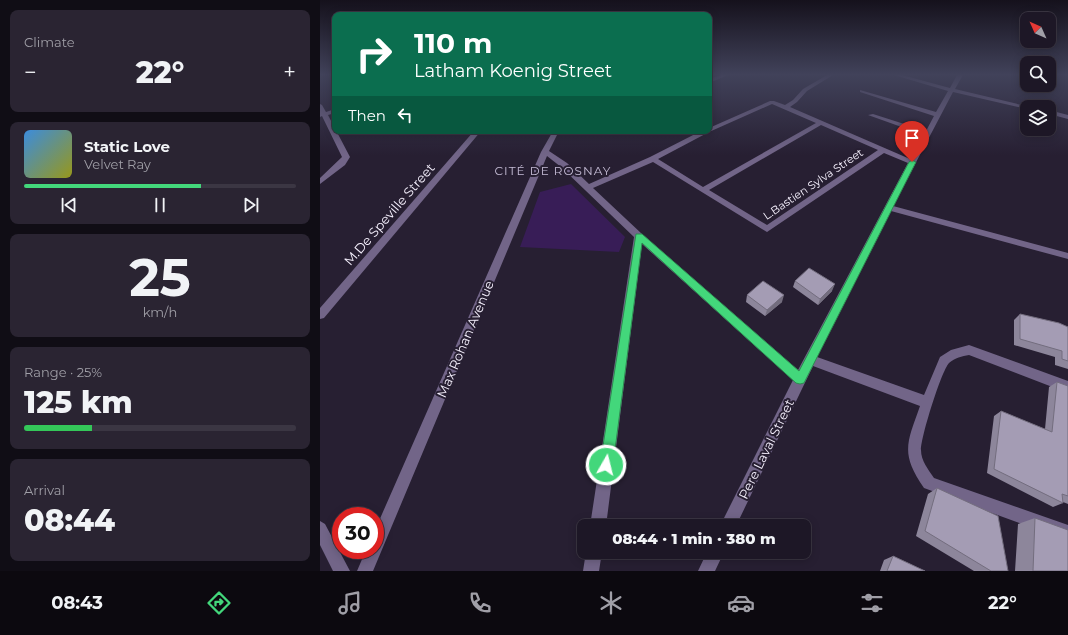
<!DOCTYPE html>
<html lang="en">
<head>
<meta charset="utf-8">
<style>
  body { margin:0; font-family:Montserrat,sans-serif; background:#2a2432; color:#f1f3f6; height:100vh; display:flex; flex-direction:column; font-size:15px; white-space:nowrap }
  * { box-sizing:border-box; margin:0 }
  p { font-size:13px; color:#a09fa7 }
  .icon { flex:none; width:22px; height:22px; fill:none; stroke:currentColor; stroke-width:2; stroke-linecap:round; stroke-linejoin:round }
  .map { position:relative; flex:1; overflow:hidden }
  .details { display:flex; flex-direction:column; gap:10px; padding:10px; background:#100d15; width:320px }
  .details>* { flex:none }
  .top-card { position:absolute; left:12px; top:12px; width:380px; height:122px; border-radius:8px; box-shadow:0 2px 10px #0003,0 0 0 1px #3b3643; background:#0b6e4f; color:#fff; overflow:hidden }
  .needle { width:26px; rotate:315deg }
  .buttons { position:absolute; left:700px; top:12px; display:grid; gap:8px }
  .buttons a { display:grid; place-items:center; width:36px; height:36px; border-radius:8px; background:#1d1726; box-shadow:0 2px 10px #0003,0 0 0 1px #3b3643; font-size:20px }
  .speed { position:absolute; left:12px; top:507px; display:flex; gap:8px; font-size:20px; font-weight:700; text-align:center }
  .speed>* { display:grid; place-content:center; width:52px; height:52px; border-radius:50%; background:#1d1726; box-shadow:0 2px 10px #0003,0 0 0 1px #3b3643; line-height:1 }
  .speed .limit { border:6px solid #d22; background:#fff; color:#111 }
  .pin { position:absolute; display:grid; place-items:center; width:34px; height:34px; color:#fff; margin:-41px -17px; border-radius:50% 50% 50% 0; rotate:-45deg; box-shadow:0 0 4px #0007 }
  .pin .icon { rotate:45deg }
  .me { position:absolute; width:44px; margin:-22px; rotate:8deg; stroke-linejoin:round; filter:drop-shadow(0 0 3px #0008) }
  .turn { display:flex; align-items:center; gap:14px; height:84px; padding:0 16px; font-size:18px }
  .turn .icon { width:52px; height:52px; stroke-width:2.5 }
  .turn b { display:block; font-size:28px; line-height:34px }
  .then { display:flex; align-items:center; height:38px; padding:0 16px; background:#0003; gap:8px; font-size:15px }
  .big { font-size:30px; font-weight:800; line-height:1.1 }
  .details .widget { flex:1; display:flex; flex-direction:column; justify-content:center; gap:6px; min-width:0; padding:0 14px; border-radius:8px; background:#2a2432 }
  .details .dial { align-items:center; gap:0 }
  .dial b { font-size:52px; line-height:1 }
  .song { display:flex; align-items:center; gap:12px }
  .cover { width:48px; height:48px; border-radius:6px; background:linear-gradient(135deg,hsl(210 70% 55%),hsl(60 70% 35%)) }
  .played { height:4px; border-radius:2px; background:linear-gradient(90deg,#43d77b 65%,#3b3643 65%) }
  .keys { display:flex; justify-content:space-around; direction:ltr }
  .heat { display:flex; justify-content:space-between; align-items:center; font-size:22px; direction:ltr }
  .charge { height:6px; border-radius:3px; background:linear-gradient(90deg,#34c759 25%,#3b3643 0) }
  .trip { position:absolute; left:257px; top:519px; width:234px; height:40px; border-radius:8px; background:#1d1726; box-shadow:0 2px 10px #0003,0 0 0 1px #3b3643; font-weight:800; line-height:40px; text-align:center }
  .tabs { display:flex; height:64px; justify-content:space-around; align-items:center; background:#0c090f; color:#a09fa7 }
  .tabs .icon { width:28px; height:28px }
  .tabs .current { color:#43d77b }
  .tabs b { font-size:18px; color:#f1f3f6 }
  main { display:flex; flex:1; min-height:0 }
  .map>svg:first-child { display:block }
  .green { fill:#381d57 }
  .lines { fill:none; stroke-linecap:round; stroke-linejoin:round }
  .street { fill:#726588; fill-rule:evenodd }
  .wall { fill:#8d869b }
  .shaded-wall { fill:#736d7e }
  .building { fill:#a49cb4; stroke:#736d7e }
  .route { fill:#43d77b; stroke:#2c8c50 }
  .labels { text-anchor:middle; stroke-width:4; stroke-linejoin:round; paint-order:stroke }
  .far-street-label { font-size:11px; fill:#f6f1fe; stroke:#271f32 }
  .far-neighbourhood-label { font-size:12px; letter-spacing:1px; fill:#c5bcd5; stroke:#271f32 }
  .street-label { font-size:13px; fill:#f6f1fe; stroke:#271f32 }
</style>
</head>
<body>
<main>
<section class="details">
<div class="widget"><p>Climate</p>
<div class="heat"><a>−</a><b class="big">22°</b><a>+</a></div>
</div>
<div class="widget">
<div class="song"><i class="cover"></i><div><b>Static Love</b><p>Velvet Ray</p></div></div>
<div class="played"></div>
<div class="keys"><svg class="icon" aria-label="previous" viewBox="0 0 24 24"><path d="M18 5L8 12l10 7zM5 5v14"/></svg><svg class="icon" aria-label="pause" viewBox="0 0 24 24"><path d="M8 5v14M16 5v14"/></svg><svg class="icon" aria-label="next" viewBox="0 0 24 24"><path d="M6 5l10 7-10 7zM19 5v14"/></svg></div>
</div>
<div class="widget dial"><b>25</b><p>km/h</p></div>
<div class="widget"><p>Range · 25%</p><b class="big">125 km</b><div class="charge"></div></div>
<div class="widget"><p>Arrival</p><b class="big">08:44</b></div>
</section>
<div class="map">
<svg width="748" height="571" viewBox="0 0 748 571">
  <rect width="100%" height="100%" fill="#271f32"/>
  <path class="green" d="M251,184L305,237L299,252L200,247L220,192Z"/>
  <g class="lines">
    <path class="street" d="M401,75H408L389,83V79Z
      M507,75H513L487,91L477,102L470,107L590,159L604,135L548,115L553,114L606,131L614,116L540,92V90L616,112L628,91L574,75H582L630,88L637,75H643L635,89L710,107H707V109L633,92L573,206L748,253V259L571,211L497,357L604,395L620,357L631,350L649,345L748,381V393L649,355C642,356 635,358 629,363C621,372 601,437 601,450C601,461 608,469 614,478L748,525V541L604,488C580,453 587,443 600,406L493,366L416,526H400L473,380L322,244L286,526H270L314,237L241,167L227,156L53,571H37L46,550H55V530L221,152L233,131H239L229,151L247,163L269,184L330,157L381,131H389V128L450,101H454L465,105L473,100L483,89ZM452,104L496,123L383,187L338,159L389,132ZM501,125L558,150L447,225L389,190ZM564,153L588,163L478,370L322,234L273,188L333,162L447,232Z
      M0,104L2,105L6,112L15,109V113L8,115L30,157L25,165L0,184V178L22,157L2,116L0,117Z
      M729,110L748,115V119L729,114Z
      M154,131H161L4,318L0,319V308Z
      M0,521L5,524L30,571H13L0,545Z
      M266,552H282L279,571H263Z
      M387,552H404L395,571H378Z"/>
  </g>
  <path class="wall" d="M475,281L512,291L498,305L473,287Z
    M427,295L462,302L445,316L426,302Z
    M700,314L748,327V369L735,365V357L694,345V320Z
    M737,382L748,386V504L743,502V503L733,507L667,473L674,416L681,411L725,429L729,387Z
    M617,488L688,571H654L596,536L608,494Z
    M715,518L748,571H695L698,524Z
    M573,556L605,571H560L564,560Z"/>
  <path class="shaded-wall" d="M515,284L512,291L498,305L500,299Z
    M464,295L462,302L445,316L447,310Z"/>
  <path class="building" d="M489,268L515,284L500,299L475,281Z
    M443,281L464,295L447,310L427,295Z
    M700,314L739,323L748,327V361L742,359V351L700,339Z
    M737,382L748,386V496L742,494L743,503L674,469L681,411L732,432Z
    M617,488L678,516L688,571H671L605,531Z
    M715,518L748,530V571H713Z
    M573,556L605,571H567Z"/>
  <linearGradient id="sky" x2="0" y2="1"><stop stop-color="#15111c"/><stop offset="0.48" stop-color="#41425a"/><stop offset="1" stop-color="#41425a" stop-opacity="0"/></linearGradient>
  <rect width="748" height="155" fill="url(#sky)"/>
  <path class="route" d="M592,160L596,162L484,383L480,384L476,383L322,243L293,465L291,469L286,471L282,469L280,465L316,234H322L479,371L589,162Z"/>
  <g class="labels">
    <g class="far-street-label">
      <text transform="translate(493 184) rotate(-34)" y="4">L.Bastien Sylva Street</text>
    </g>
    <g class="far-neighbourhood-label">
      <text x="233" y="175">CITÉ DE ROSNAY</text>
    </g>
    <g class="street-label">
      <text transform="translate(69 214) rotate(-49)" y="5">M.De Speville Street</text>
      <text transform="translate(145 339) rotate(-67)" y="5">Max Rohan Avenue</text>
      <text transform="translate(446 449) rotate(-64)" y="5">Pere Laval Street</text>
    </g>
  </g>
</svg>
<div class="buttons">
<a><svg class="needle" viewBox="-14 -14 28 28"><path d="M0-13l5 13h-10z" fill="#e53935"/><path d="M0 13l5-13h-10z" fill="#a09fa7"/></svg></a>
<a><svg class="icon" aria-label="search" viewBox="0 0 24 24"><circle cx="10" cy="10" r="6"/><path d="M15 15l6 6"/></svg></a>
<a><svg class="icon" aria-label="layers" viewBox="0 0 24 24"><path d="M12 4l9 5-9 5-9-5zM3 14l9 5 9-5"/></svg></a>
</div>
<div class="speed"><div class="limit">30</div></div>
<div class="pin" style="left:592px;top:162px;background:#d93025"><svg class="icon" aria-label="arrive" viewBox="0 0 24 24"><path d="M6 21V4h12l-3 4 3 4H6"/></svg></div>
<svg class="me" style="left:286px;top:465px" viewBox="-20 -20 40 40"><circle r="17" fill="#43d77b" stroke="#fff" stroke-width="3"/><path d="M0-11L8 9 0 5-8 9z" fill="#fff"/></svg>
<div class="trip">08:44 · 1 min · 380 m</div>
<div class="top-card">
<div class="turn"><svg class="icon" aria-label="right" viewBox="0 0 24 24"><path d="M7 20v-9h11M14 6l5 5-5 5"/></svg><div><b>110 m</b>Latham Koenig Street</div></div>
<div class="then">Then<svg class="icon" aria-label="left" viewBox="0 0 24 24"><path d="M17 20v-9H6M10 6l-5 5 5 5"/></svg></div>
</div>
</div>
</main>
<nav class="tabs">
<b>08:43</b>
<svg class="icon current" aria-label="directions" viewBox="0 0 24 24"><path d="M12 3l9 9-9 9-9-9zM9 14v-3h6M13 9l2 2-2 2"/></svg>
<svg class="icon" aria-label="music" viewBox="0 0 24 24"><path d="M9 18V5l10-2v13"/><circle cx="6" cy="18" r="3"/><circle cx="16" cy="16" r="3"/></svg>
<svg class="icon" aria-label="phone" viewBox="0 0 24 24"><path d="M5 4h4l2 5-3 2q2 4 5 5l2-3 5 2v4C11 20 4 13 5 4z"/></svg>
<svg class="icon" aria-label="climate" viewBox="0 0 24 24"><path d="M12 3v18M4 7l16 10M4 17L20 7"/></svg>
<svg class="icon" aria-label="car" viewBox="0 0 24 24"><path d="M5 17H2v-5l4-1 3-4h7l3 4 3 1v5h-3M9 17h6M6 11h13"/><circle cx="7" cy="17" r="2"/><circle cx="17" cy="17" r="2"/></svg>
<svg class="icon" aria-label="filters" viewBox="0 0 24 24"><path d="M4 7h16M4 17h16"/><circle cx="9" cy="7" r="2"/><circle cx="15" cy="17" r="2"/></svg>
<b>22°</b>
</nav>
</body>
</html>
